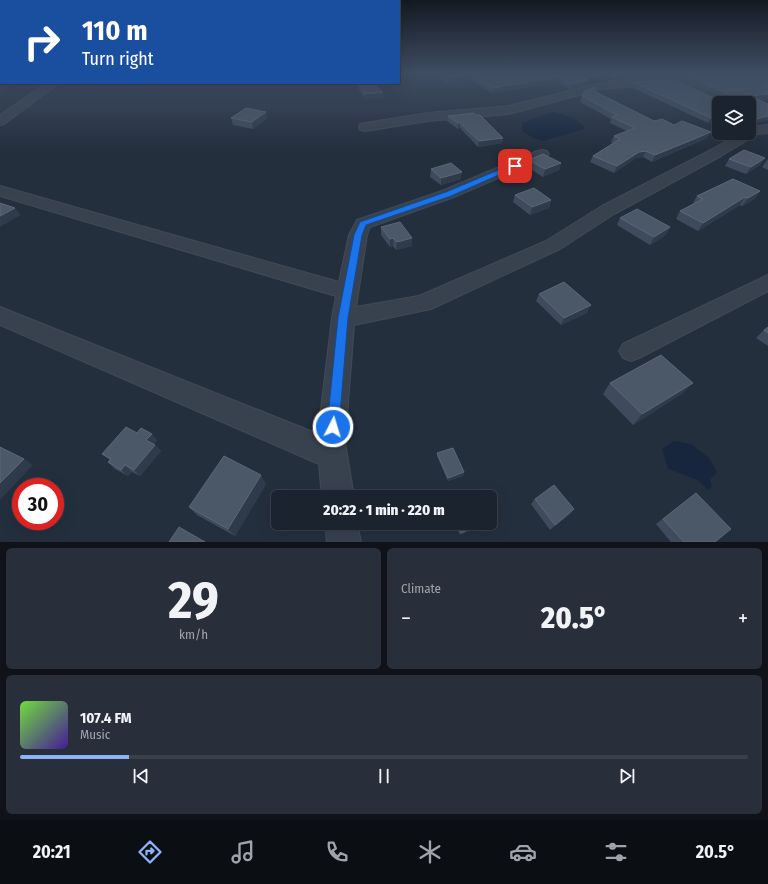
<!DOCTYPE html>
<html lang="en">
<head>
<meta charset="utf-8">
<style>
  body { margin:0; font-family:"Fira Sans Condensed",sans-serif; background:#282f3a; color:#f1f3f6; height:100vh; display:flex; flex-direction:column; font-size:15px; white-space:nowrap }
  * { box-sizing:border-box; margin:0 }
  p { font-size:13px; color:#a0a4aa }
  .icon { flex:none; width:22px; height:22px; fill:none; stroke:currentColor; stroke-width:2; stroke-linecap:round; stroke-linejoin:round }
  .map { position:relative; height:542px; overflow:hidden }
  .details { display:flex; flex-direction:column; gap:6px; padding:6px; background:#0f1319; flex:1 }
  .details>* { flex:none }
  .banner { position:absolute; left:0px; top:0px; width:400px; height:84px; box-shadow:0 4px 16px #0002,0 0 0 1px #39404a; background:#1a4fa0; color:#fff; overflow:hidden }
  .fabs { position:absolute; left:712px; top:96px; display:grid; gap:8px }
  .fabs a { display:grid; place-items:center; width:44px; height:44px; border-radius:6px; background:#1b232e; box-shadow:0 4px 16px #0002,0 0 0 1px #39404a; font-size:20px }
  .speed { position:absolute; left:12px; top:478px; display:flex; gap:8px; font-size:20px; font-weight:700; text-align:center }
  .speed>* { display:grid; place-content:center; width:52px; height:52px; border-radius:50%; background:#1b232e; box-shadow:0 4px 16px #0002,0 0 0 1px #39404a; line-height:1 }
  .speed .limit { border:6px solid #d22; background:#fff; color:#111 }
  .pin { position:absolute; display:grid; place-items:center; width:34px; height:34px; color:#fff; margin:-17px; border-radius:8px; box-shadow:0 2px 6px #0006 }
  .me { position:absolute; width:44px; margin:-22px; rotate:5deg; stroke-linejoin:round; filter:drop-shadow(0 0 3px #0008) }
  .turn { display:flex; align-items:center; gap:14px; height:84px; padding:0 16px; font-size:18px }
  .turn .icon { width:52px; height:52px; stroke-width:2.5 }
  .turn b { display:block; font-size:28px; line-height:34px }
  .big { font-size:30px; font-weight:800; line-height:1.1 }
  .details .widget { flex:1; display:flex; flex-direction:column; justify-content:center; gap:6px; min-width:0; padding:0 14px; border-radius:6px; background:#282f3a }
  .details .dial { align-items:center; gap:0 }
  .dial b { font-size:52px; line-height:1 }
  .song { display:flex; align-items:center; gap:12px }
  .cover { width:48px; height:48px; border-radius:6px; background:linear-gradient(135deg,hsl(100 70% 55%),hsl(260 70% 35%)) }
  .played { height:4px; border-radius:2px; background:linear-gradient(90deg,#8ab4f8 15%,#39404a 15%) }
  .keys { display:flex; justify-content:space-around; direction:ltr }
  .heat { display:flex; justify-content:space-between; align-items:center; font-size:22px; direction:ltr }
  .details .tiles { flex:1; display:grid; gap:6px; grid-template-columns:1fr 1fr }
  .widget:last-child { grid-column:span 2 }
  .trip { position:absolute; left:271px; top:490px; width:226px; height:40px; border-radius:6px; background:#1b232e; box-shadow:0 4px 16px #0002,0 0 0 1px #39404a; font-weight:800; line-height:40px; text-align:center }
  .tabs { display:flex; height:64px; justify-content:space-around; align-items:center; background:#0b0e12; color:#a0a4aa }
  .tabs .icon { width:28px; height:28px }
  .tabs .active { color:#8ab4f8 }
  .tabs b { font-size:18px; color:#f1f3f6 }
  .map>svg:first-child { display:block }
  .water { fill:#17263c }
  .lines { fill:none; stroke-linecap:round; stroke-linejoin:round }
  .minor-casing { stroke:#414a57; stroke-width:2 }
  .minor { fill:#38414e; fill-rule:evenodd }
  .wall { fill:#3f4b5c }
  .shaded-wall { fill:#2f3b4b }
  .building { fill:#4b5868; stroke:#5c6777 }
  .route { fill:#1a73e8; stroke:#114b97 }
</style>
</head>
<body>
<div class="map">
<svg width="768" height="542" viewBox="0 0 768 542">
  <rect width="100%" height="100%" fill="#242f3e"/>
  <path class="water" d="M552,112C565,114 573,118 584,126V129L543,141L533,138L522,131V123Z
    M674,441L691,444L709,458L717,472L710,480L712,487L708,490L698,480L668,469L662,449Z"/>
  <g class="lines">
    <defs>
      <path id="minor" d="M674,74H701L700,76L680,79L726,101L728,103H719L718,105L670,83L601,89L509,114L428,121L365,131L360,130L359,127L360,124L365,123L428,113L509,106L601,83L636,79L670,77Z
        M47,83H59L4,124L0,125V115Z
        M768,125V133L757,134L721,156L614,214L560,249L431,309L354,325L345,443L354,497H322L319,464L0,325V307L318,434L332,318L336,296L0,196V186L339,282L349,235L357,220L442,191L537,151L542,150L547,151L549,154L547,157L454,197L370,227L367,235L356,307L419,296L546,241L602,206L711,150L740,133H749V127Z
        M768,275V291L639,358L631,361L623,358L619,351L623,344Z
        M325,523H357L361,542H327Z"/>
    </defs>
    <use href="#minor" class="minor-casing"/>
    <use href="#minor" class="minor"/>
  </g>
  <path class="wall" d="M432,74H578L587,84L570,89L558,82L492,93L470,79L447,83Z
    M587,74H672L669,76L616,80L603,74L600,80Z
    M768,74V99L759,100L768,104L750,125H749V103H719V120L708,123L631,87L633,82L720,101L726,99L685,80L687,75Z
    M355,83H373L383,97L365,99Z
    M596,87L595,91L654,121L674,125L707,138L652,162L643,157L636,158L614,173L590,162L593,156L613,143L611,142L614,136L627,131L610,123L611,119L580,102L582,96Z
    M448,116L503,138L502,143L478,147L460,128L458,129L447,121Z
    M231,118H267L253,129L233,125Z
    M765,158L760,165L746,174L725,166L729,159Z
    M768,159V170L762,167Z
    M529,160L561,163L559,170L543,177L527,167Z
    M431,169L461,179L441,185L430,177Z
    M733,179L755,199L742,206L740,205L698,231L676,219L680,211L694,204L693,203L697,196Z
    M515,195L551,200L549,208L530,215L513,202Z
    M620,218L666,235L650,245L617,225Z
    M381,227L412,246L396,250L393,246L390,247L381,235Z
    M539,294L587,313L561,325L536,301Z
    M768,327V346L756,338L764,330Z
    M610,383L683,393L633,425L603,394Z
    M137,433L157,440L154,444L161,451L140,476L132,472L128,476L115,469L108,462L110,460L102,454Z
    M437,453L464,472L463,476L448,481L437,456Z
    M266,484L235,536L197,515L189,507Z
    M696,493L715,542H671L656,524Z
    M535,499L574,509L569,515L550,530L531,504Z
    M455,523H485L484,525L460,535Z"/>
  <path class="shaded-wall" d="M470,74V79L447,83V78Z
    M637,74H672L669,76L616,80L618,75Z
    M559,77L558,82L492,93L493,88Z
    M589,80L587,84L570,89L571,84Z
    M383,92V97L365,99V94Z
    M768,94V99L747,101L750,96Z
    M266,112L267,118L253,129L252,122Z
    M719,115V120L708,123L711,118Z
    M768,116V120L750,125L753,120Z
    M458,123H460V128L458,129Z
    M711,132L707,138L652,162L655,155Z
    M503,138L502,143L478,147L479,141Z
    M646,151L643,157L636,158L614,173L617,166L639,152Z
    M765,158L760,165L746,174L751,167Z
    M561,163L559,170L543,177L545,169Z
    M462,172L461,179L441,185V178Z
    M760,191L755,199L742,206L748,198Z
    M745,197L740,205L698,231L703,223Z
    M551,200L549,208L530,215L532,207Z
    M15,208L21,215L0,227V216Z
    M670,227L666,235L650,245L654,237Z
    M393,238V246L390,247V239Z
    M412,238V246L396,250L397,242Z
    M591,305L587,313L561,325L564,318Z
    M693,383L683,393L633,425L642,414Z
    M152,434L157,440L152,447L146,440Z
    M155,445L161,451L140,476L134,470Z
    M24,459L33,465L0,500V483Z
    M125,465L132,472L128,476L121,470Z
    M464,472L463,476L448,481V478Z
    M261,475L266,484L235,536L228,529Z
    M574,509L569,515L550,530L555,525Z
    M485,523L484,525L460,535L461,533Z"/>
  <path class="building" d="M440,74H578L589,80L571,84L559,77L493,88L470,74L447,78Z
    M614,74H637L618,75Z
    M695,74H768V94L750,96L768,104V116L753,120L749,118V103H719V115L711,118L633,82L673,80L720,101L723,99H732L730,95L687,75Z
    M358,83H373L383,92L365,94Z
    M596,87L594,91L654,121L662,119L674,125L682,121L711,132L655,155L646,151L639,152L617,166L593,156L620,139L614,136L635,128L612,117L617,115L582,96L585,91Z
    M246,108L266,112L252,122L231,118Z
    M474,113L476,115H480L503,138L479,141L460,123H458L448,116Z
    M744,150L765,158L751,167L729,159Z
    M543,154L561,163L545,169L529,160Z
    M451,163L462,172L441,178L431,169Z
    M733,179L760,191L748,198L745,197L703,223L680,211L703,199L697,196Z
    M534,188L551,200L532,207L515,195Z
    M0,203L15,208L0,216Z
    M637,209L670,227L654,237L620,218Z
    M400,222L412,238L397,242L393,238L390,239L381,227Z
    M564,282L591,305L564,318L539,294Z
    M768,327V333L764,330Z
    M661,355L693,383L642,414L610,383Z
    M126,427L137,433L141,428L152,434L146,440L155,445L134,470L125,465L121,470L108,462L111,459L102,454Z
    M0,447L24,459L0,483Z
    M453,448L464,472L448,478L437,453Z
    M224,456L261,475L228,529L189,507Z
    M554,485L574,509L555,525L535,499Z
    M696,493L731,529L715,542H684L663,519Z
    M457,523H484L461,533Z
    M179,527L205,542H169Z"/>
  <linearGradient id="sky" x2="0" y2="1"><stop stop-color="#141a22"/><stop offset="0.49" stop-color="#3f4d63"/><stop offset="1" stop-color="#3f4d63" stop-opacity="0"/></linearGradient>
  <rect width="768" height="150" fill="url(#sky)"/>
  <path class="route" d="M513,164L519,166L451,196L366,225L362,235L348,318L339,427L337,432L333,433L328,432L327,427L338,318L354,235L360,222L446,192Z"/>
</svg>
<div class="fabs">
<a><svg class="icon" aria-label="layers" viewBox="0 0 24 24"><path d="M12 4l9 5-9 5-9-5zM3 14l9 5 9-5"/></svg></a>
</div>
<div class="speed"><div class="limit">30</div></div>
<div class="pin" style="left:515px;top:166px;background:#d93025"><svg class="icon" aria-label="arrive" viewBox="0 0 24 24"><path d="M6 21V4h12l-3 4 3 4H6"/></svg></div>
<svg class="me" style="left:333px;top:427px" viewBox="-20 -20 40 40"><circle r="17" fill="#1a73e8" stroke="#fff" stroke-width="3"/><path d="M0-11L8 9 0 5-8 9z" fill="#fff"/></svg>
<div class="trip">20:22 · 1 min · 220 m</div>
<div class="banner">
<div class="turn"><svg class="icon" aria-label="right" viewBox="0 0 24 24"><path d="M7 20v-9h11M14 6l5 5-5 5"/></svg><div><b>110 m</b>Turn right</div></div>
</div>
</div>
<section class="details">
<div class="tiles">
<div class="widget dial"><b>29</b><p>km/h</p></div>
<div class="widget"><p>Climate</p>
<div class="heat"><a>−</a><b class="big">20.5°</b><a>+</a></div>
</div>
<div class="widget">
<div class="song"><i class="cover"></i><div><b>107.4 FM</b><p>Music</p></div></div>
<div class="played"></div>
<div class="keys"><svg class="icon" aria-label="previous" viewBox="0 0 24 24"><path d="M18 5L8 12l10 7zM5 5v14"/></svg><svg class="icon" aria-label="pause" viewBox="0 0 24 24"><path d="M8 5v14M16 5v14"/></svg><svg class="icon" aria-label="next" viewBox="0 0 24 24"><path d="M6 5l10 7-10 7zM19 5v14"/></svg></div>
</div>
</div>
</section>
<nav class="tabs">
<b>20:21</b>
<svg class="icon active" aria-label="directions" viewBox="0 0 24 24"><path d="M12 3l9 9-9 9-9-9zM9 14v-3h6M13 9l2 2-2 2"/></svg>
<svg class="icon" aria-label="music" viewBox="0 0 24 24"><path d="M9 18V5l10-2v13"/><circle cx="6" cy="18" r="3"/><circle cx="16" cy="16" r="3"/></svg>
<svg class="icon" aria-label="phone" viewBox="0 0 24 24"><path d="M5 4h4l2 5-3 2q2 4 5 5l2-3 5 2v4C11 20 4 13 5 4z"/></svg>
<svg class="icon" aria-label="climate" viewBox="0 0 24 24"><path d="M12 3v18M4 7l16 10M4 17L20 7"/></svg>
<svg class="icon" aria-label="car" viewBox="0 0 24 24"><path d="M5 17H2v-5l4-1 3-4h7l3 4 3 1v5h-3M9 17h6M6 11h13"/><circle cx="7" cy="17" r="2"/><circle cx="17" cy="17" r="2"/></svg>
<svg class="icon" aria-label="filters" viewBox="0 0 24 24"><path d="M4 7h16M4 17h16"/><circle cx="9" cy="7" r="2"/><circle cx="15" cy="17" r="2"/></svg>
<b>20.5°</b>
</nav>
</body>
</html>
